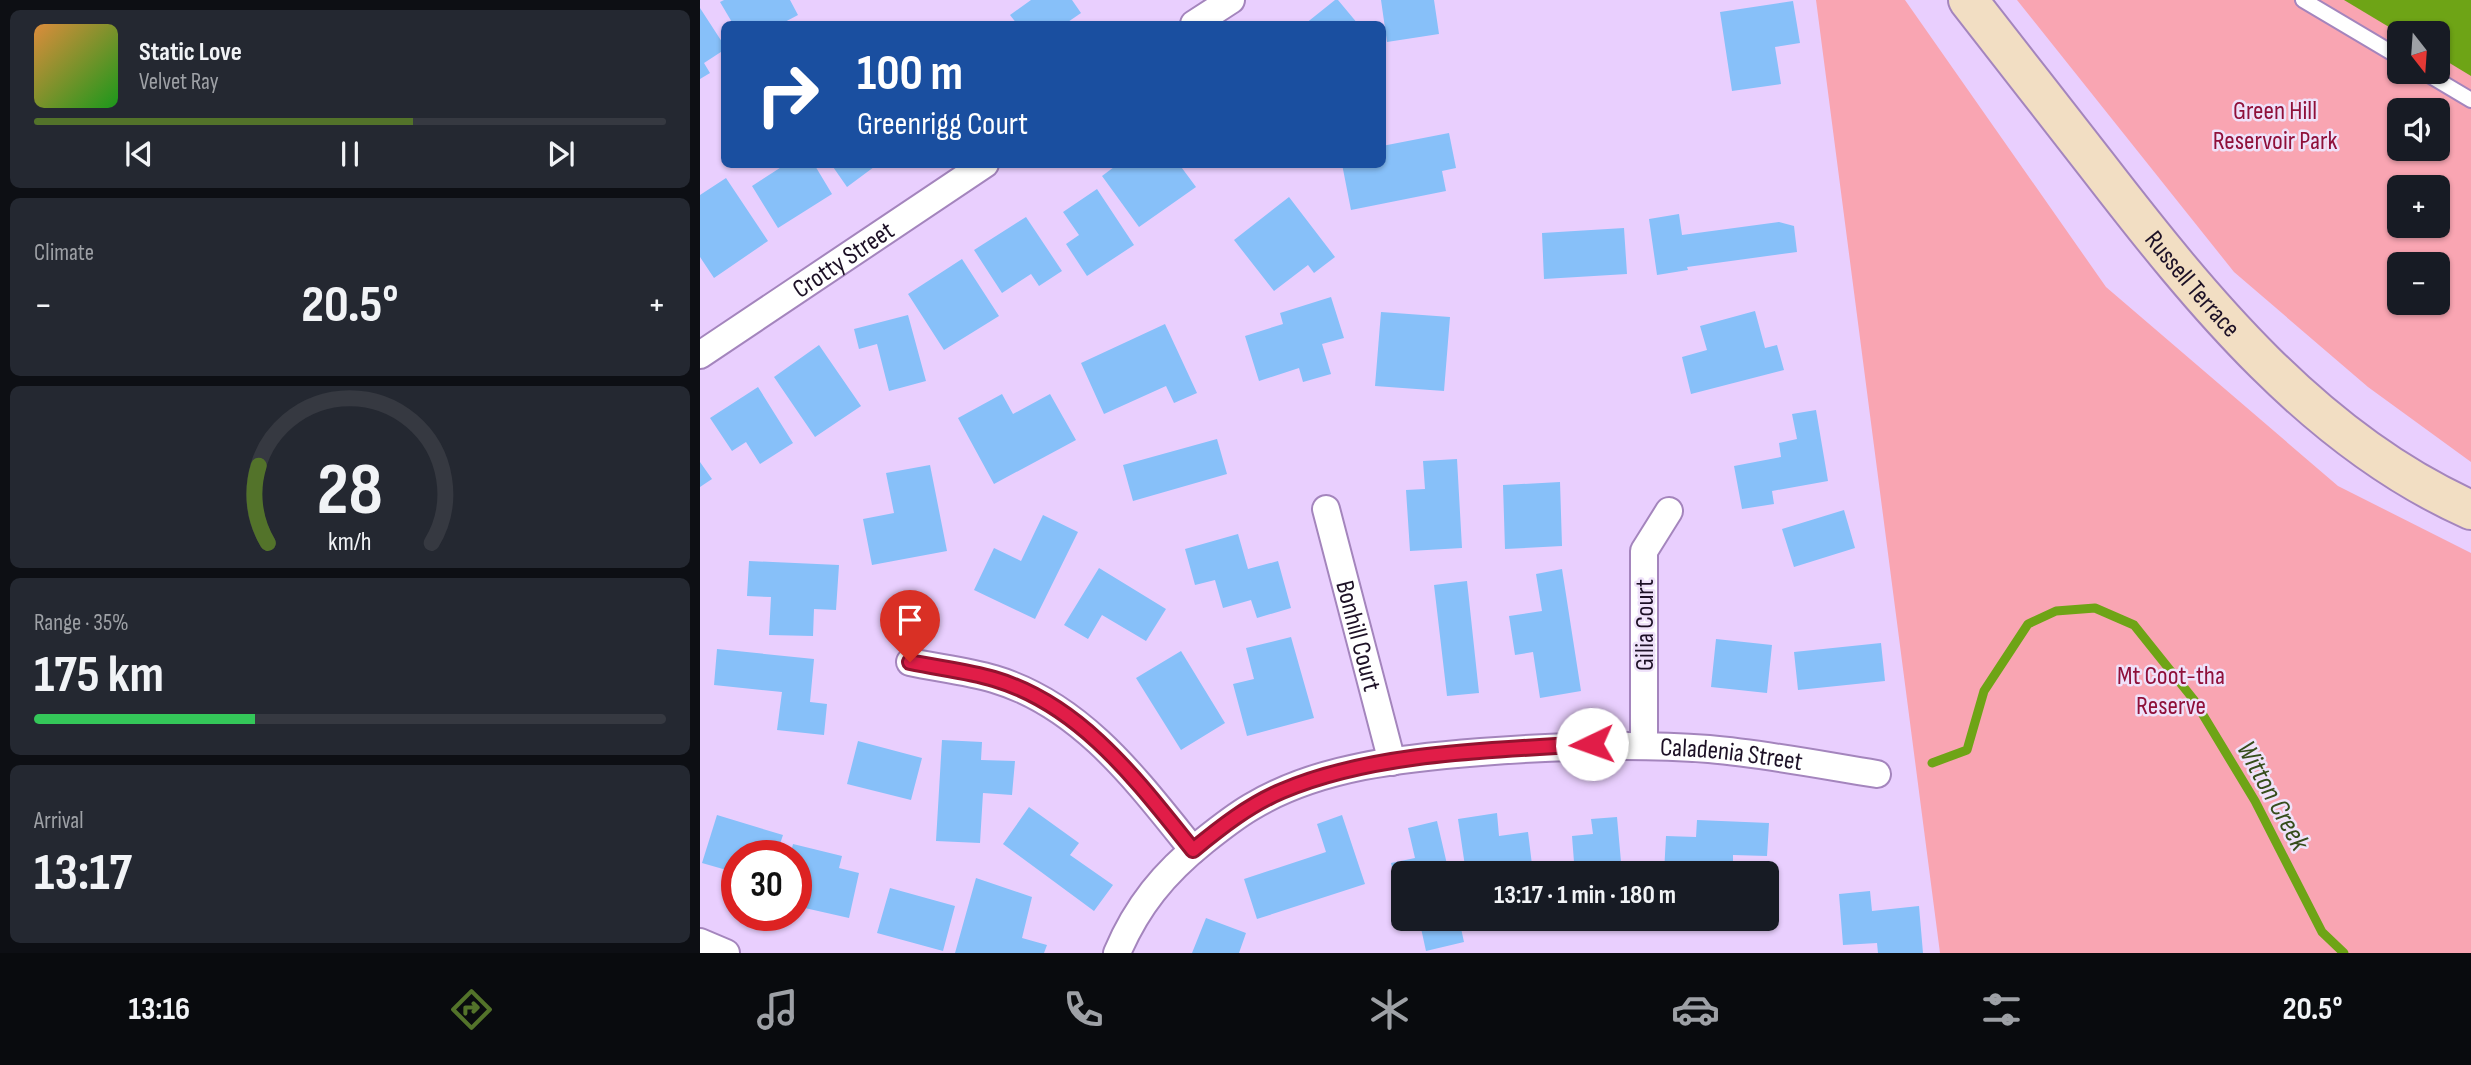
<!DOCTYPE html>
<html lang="en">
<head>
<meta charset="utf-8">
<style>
  body { margin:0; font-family:"Sofia Sans Condensed",sans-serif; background:#242831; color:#f1f3f6; height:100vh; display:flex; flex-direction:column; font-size:26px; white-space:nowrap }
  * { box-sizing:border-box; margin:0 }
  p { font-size:23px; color:#9ea1a6 }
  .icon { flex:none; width:38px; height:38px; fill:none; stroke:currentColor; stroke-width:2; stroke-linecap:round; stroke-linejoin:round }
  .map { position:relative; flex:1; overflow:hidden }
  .details { display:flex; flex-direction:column; gap:10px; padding:10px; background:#0d0f14; width:700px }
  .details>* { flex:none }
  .top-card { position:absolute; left:21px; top:21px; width:665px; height:147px; border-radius:10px; box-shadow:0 2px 5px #0004; background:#1a4fa0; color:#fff; overflow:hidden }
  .needle { width:46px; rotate:163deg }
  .tools { position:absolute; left:1687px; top:21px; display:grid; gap:14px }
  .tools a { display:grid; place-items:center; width:63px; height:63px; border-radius:10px; background:#171b24; box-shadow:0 2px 5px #0004; font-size:35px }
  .speed { position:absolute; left:21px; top:840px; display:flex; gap:14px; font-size:35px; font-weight:700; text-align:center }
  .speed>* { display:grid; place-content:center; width:91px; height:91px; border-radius:50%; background:#171b24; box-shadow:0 2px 5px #0004; line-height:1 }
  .speed .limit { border:10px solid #d22; background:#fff; color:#111 }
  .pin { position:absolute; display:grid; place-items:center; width:60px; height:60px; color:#fff; margin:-72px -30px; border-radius:50% 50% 50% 0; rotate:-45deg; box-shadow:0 0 7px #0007 }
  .pin .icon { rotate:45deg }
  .me { position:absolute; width:77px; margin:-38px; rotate:267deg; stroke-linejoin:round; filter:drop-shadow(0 0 5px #0008) }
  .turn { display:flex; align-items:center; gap:24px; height:147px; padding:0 21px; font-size:32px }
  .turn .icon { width:91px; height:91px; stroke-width:2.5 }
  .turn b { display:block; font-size:49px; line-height:60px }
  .big { font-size:52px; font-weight:700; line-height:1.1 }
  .details .card { flex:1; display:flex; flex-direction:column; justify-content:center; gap:10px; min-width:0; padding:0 24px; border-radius:10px; background:#242831 }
  .details .dial { align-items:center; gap:0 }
  .dial svg { height:182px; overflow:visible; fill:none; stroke:#363941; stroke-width:7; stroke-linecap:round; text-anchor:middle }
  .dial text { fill:#f1f3f6; stroke:none }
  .song { display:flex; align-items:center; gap:21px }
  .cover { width:84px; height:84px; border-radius:10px; background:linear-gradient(135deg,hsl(30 70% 55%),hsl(120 70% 35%)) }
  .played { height:7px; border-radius:4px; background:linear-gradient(90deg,#53732a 60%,#363941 60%) }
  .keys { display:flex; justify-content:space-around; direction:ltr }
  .heat { display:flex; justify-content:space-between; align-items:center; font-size:38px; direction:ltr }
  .charge { height:10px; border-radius:5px; background:linear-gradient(90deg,#34c759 35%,#363941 0) }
  .trip { position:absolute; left:691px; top:861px; width:388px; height:70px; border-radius:10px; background:#171b24; box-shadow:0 2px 5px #0004; font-weight:700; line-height:70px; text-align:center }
  .menu { display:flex; height:112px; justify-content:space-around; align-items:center; background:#090b0e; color:#9ea1a6 }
  .menu .icon { width:49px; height:49px }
  .menu .current { color:#53732a }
  .menu b { font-size:32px; color:#f1f3f6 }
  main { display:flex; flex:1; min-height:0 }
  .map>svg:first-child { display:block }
  .green { fill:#f9a5b2; fill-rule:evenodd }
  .water { fill:#6ea416 }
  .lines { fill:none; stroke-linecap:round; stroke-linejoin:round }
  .stream { stroke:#6ea416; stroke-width:9 }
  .building { fill:#87c0f9 }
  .service-casing { stroke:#a485bd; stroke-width:18 }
  .minor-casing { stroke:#a485bd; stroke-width:30 }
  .secondary-casing { stroke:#a485bd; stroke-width:42 }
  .service { stroke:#fff; stroke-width:14 }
  .minor { stroke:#fff; stroke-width:26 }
  .secondary { stroke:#f2dec3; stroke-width:38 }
  .route-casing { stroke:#92132f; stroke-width:18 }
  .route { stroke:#e11d48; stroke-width:12 }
  .labels { text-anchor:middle; stroke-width:5; stroke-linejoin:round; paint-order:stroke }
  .park-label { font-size:26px; fill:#8f103a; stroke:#efe2fa }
  .street-label { font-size:26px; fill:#1d1126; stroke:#efe2fa }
  .water-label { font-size:28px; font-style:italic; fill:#364d1b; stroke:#efe2fa }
</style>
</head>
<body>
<main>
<section class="details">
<div class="card">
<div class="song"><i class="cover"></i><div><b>Static Love</b><p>Velvet Ray</p></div></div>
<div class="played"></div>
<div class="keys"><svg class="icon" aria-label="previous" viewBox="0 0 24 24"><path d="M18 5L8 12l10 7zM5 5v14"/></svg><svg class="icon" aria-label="pause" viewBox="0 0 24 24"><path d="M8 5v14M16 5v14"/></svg><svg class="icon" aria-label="next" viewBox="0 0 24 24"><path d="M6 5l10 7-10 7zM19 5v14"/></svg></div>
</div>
<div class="card"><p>Climate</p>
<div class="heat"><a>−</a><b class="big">20.5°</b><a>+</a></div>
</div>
<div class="card dial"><svg viewBox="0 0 100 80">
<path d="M14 69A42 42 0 1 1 86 69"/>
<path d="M14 69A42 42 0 0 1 10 35" stroke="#53732a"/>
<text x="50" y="56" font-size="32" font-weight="700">28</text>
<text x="50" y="72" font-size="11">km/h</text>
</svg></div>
<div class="card"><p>Range · 35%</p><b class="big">175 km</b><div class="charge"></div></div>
<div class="card"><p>Arrival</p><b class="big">13:17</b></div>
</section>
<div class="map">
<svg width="1771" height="953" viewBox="0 0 1771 953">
  <rect width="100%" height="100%" fill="#e9cffe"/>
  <path class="green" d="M1116,0H1205L1406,287L1638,486L1771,553V953H1240Z
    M1317,0H1771V462L1668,387L1534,272ZM1699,33H1738V72H1699ZM1699,110H1738V149H1699ZM1699,187H1738V226H1699ZM1699,264H1738V303H1699Z"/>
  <path class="water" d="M1644,0H1771V76L1738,56V33H1699Z"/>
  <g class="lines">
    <path class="stream" d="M1232,763L1267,750L1284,691L1328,624L1356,611L1395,608L1434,625L1494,700L1555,801L1622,932L1644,953"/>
  </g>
  <path class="building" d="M24,0H90L98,15L81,24H33L20,2Z
    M331,0H372L381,13L365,24H317L310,15Z
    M635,0H638L658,24H605Z
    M681,0H734L739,34L687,42Z
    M1093,1L1100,43L1075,47L1081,84L1032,91L1020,12Z
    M0,8L24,45V50L4,63L10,73L0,79Z
    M749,133L756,168L742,171L746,191L651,210L642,164H682V146Z
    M86,164H114L132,194L78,228L52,186Z
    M131,164H178L147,187Z
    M418,164H479L496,187L439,227L402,176Z
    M26,178L68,241L14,278L0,257V195Z
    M397,189L434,245L387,276L366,244L379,235L363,212Z
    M589,197L635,257L614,273L608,265L574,291L534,240Z
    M979,214L982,235L1079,222L1094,226L1097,252L987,267L988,270L957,275L949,219Z
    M326,217L362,271L339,286L331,274L302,293L274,250Z
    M924,228L927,274L844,279L842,233Z
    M262,259L299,316L244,350L208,294Z
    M631,297L644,338L622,344L631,374L603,382L599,368L559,381L545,336L583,324L580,313Z
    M1055,311L1065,348L1077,345L1084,370L991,394L982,357L1007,350L1000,326Z
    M681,312L750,317L744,391L675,386Z
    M208,315L226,381L189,391L177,344L159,349L154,329Z
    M465,324L497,393L474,403L466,386L404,414L381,363Z
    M119,345L161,406L115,437L74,377Z
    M58,387L93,443L60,464L46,442L32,451L10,418Z
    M302,394L313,414L350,394L376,440L294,484L258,418Z
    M1116,410L1128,481L1072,491L1074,504L1042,509L1034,466L1081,457L1079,443L1097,439L1092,414Z
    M517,439L527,474L433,501L423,465Z
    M757,459L762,548L710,551L706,490L725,489L723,461Z
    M0,462L12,479L0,487Z
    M230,465L247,551L172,565L163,519L194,513L186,473Z
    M860,482L862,546L805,549L803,485Z
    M1144,510L1155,548L1094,567L1082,529Z
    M343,515L378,532L335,619L274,590L294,548L321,561Z
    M538,534L548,569L578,561L591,608L557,618L551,600L523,608L515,580L495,585L485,549Z
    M49,561L139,565L136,610L114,609L113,636L69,635L71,597L47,596Z
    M399,568L466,609L446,641L402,615L388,639L364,625Z
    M862,569L881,691L840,698L833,652L815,655L809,616L842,611L836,574Z
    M767,581L779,693L747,696L734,585Z
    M591,637L614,718L547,736L533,684L554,679L546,648Z
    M1016,639L1072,645L1067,693L1011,687Z
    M1181,643L1185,681L1098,690L1094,652Z
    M17,649L114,659L110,702L127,704L124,735L77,730L82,692L14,685Z
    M481,651L525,723L481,750L436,678Z
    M242,740L282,742L281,760L315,761L312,795L283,793L280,843L236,841Z
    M158,741L222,758L211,800L147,784Z
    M329,807L379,843L370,855L413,885L394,911L303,844Z
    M797,813L799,836L828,832L833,873H766L758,819Z
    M17,815L83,835L76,856H37V873L2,863Z
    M642,815L665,884L557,919L544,879L626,852L617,824Z
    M917,817L922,873H860L859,863L874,862L872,836L893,834L891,819Z
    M997,820L1069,823L1067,856L1033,855V873H964L966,836L996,837Z
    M737,821L749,873H704V888L697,890L691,863L715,858L708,828Z
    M93,844L142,856L139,868L159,873L149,918L96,906V856H90Z
    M276,878L332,897L322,938L347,945L344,953H255Z
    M190,888L255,906L243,951L177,933Z
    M1170,891L1172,911L1219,906L1223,953H1178L1177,943L1143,945L1139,894Z
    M506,918L546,933L539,953H492Z
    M719,919H759L764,942L726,951Z"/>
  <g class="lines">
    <defs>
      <path id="service" d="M1603,0L1699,57
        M1724,72L1771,100"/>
      <g id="minor">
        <path d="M494,24L531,0"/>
        <path id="s1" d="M0,355L285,164"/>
        <path id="s2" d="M626,509L692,762"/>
        <path d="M210,662C238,668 267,671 294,679C382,705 438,782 493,850"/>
        <path d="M944,746V551L969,511"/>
        <path d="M0,942L26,953"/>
        <path id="s3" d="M417,953C437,906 464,873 504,841C519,829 534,817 551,807C619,766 704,758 781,752C858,746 933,743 1009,749C1066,754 1121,765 1177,774"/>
      </g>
      <g id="secondary">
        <path id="s4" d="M1268,0C1312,56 1355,112 1399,168C1501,300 1615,441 1771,510"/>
      </g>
    </defs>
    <use href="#service" class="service-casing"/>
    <use href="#minor" class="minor-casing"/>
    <use href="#secondary" class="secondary-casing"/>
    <use href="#service" class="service"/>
    <use href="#minor" class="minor"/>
    <use href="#secondary" class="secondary"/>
  </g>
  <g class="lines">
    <defs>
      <path id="route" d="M210,662C238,668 267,671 294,679C382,705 438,782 493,850C521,827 549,805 582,791C673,752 794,750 892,744"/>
    </defs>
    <use href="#route" class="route-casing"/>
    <use href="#route" class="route"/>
  </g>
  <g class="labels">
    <g class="park-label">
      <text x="1575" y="119">Green Hill<tspan x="1575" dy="30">Reservoir Park</tspan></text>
      <text x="1471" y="684">Mt Coot-tha<tspan x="1471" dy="30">Reserve</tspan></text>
    </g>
    <g class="street-label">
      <text dy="9" stroke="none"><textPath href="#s1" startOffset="172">Crotty Street</textPath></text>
      <text dy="9" stroke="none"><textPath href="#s4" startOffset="362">Russell Terrace</textPath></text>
      <text transform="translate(944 625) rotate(-90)" y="9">Gilia Court</text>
      <text dy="9" stroke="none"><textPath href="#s2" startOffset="131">Bonhill Court</textPath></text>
      <text dy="9" stroke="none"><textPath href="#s3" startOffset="691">Caladenia Street</textPath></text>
    </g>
    <g class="water-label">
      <text transform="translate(1574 795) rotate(61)" y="10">Witton Creek</text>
    </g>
  </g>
</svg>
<div class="tools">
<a><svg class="needle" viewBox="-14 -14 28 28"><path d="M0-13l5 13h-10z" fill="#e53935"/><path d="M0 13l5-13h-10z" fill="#9ea1a6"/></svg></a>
<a><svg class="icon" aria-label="sound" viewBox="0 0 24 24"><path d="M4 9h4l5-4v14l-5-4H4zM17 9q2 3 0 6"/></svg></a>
<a>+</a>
<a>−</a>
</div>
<div class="speed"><div class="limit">30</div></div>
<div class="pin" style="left:210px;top:662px;background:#d93025"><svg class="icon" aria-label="arrive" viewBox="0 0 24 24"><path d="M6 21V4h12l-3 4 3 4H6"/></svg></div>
<svg class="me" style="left:892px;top:744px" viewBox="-20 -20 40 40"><circle r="19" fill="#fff"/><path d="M0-13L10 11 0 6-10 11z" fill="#e11d48"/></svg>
<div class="trip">13:17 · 1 min · 180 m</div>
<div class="top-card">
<div class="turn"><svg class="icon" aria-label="right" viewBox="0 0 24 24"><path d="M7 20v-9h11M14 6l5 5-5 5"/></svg><div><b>100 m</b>Greenrigg Court</div></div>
</div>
</div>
</main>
<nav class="menu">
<b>13:16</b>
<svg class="icon current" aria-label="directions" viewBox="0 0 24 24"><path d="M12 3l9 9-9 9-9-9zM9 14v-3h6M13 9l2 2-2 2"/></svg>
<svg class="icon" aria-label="music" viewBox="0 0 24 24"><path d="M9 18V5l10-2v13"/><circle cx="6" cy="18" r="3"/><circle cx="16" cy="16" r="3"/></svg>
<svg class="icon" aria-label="phone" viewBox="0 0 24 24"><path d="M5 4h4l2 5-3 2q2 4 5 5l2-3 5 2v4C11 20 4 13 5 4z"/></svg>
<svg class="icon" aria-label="climate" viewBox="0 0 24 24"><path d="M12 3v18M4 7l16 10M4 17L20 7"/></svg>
<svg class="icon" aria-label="car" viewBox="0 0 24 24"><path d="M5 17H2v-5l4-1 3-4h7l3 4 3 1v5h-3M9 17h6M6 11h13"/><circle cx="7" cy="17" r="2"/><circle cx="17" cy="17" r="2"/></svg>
<svg class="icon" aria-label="filters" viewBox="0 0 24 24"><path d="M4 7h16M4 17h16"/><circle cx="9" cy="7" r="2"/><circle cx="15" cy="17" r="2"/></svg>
<b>20.5°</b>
</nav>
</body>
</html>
